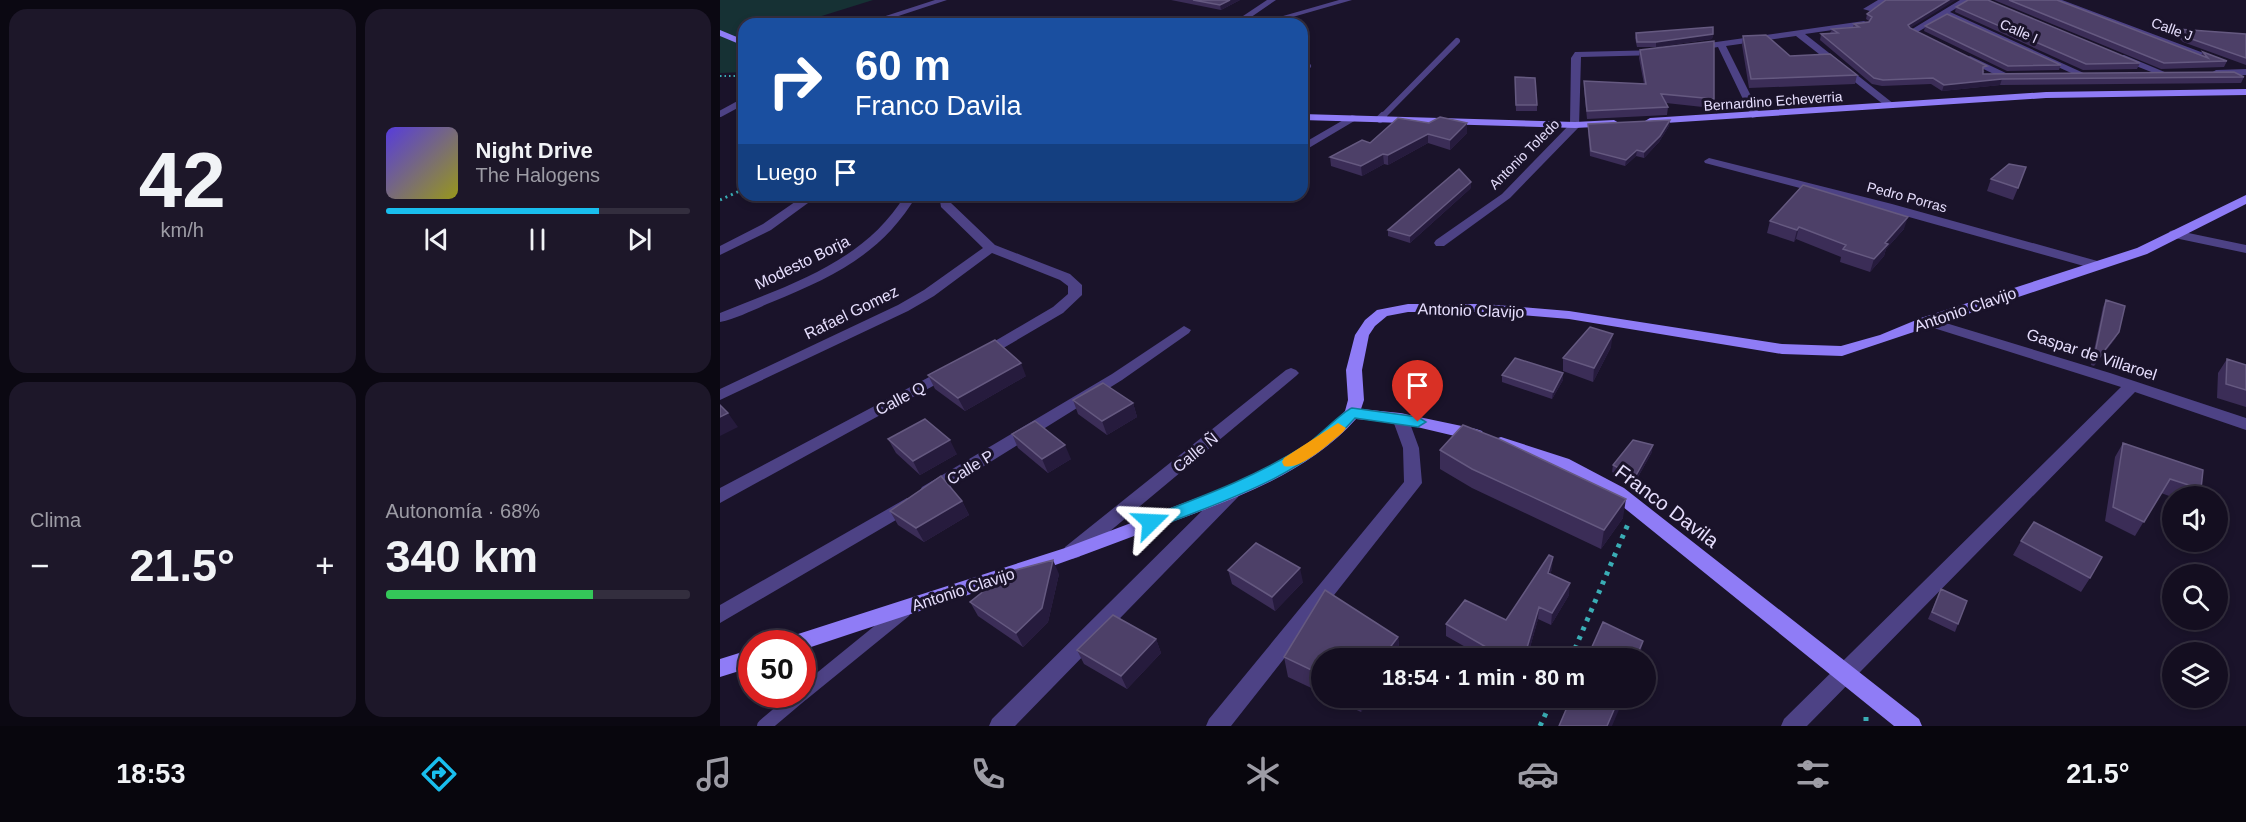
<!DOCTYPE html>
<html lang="es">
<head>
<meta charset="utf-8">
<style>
  body { margin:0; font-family:Helvetica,sans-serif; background:#1d1729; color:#f1f3f6; height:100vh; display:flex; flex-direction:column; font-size:22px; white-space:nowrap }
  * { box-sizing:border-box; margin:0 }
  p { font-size:20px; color:#9d9ca5 }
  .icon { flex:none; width:33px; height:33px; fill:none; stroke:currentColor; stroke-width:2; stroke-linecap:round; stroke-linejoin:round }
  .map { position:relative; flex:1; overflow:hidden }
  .drawer { display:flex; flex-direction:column; gap:9px; padding:9px; background:#0b0812; width:720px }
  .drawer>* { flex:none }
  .banner { position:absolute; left:18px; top:18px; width:570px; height:183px; border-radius:18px; box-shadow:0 3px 9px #0003,0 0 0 2px #332e3e; background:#1a4fa0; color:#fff; overflow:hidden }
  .controls { position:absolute; left:1442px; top:486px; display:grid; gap:12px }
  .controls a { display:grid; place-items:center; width:66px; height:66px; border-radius:50%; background:#140e20; box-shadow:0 3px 9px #0003,0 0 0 2px #332e3e; font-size:30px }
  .speed { position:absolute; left:18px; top:630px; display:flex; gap:12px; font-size:30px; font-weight:700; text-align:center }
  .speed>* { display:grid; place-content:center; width:78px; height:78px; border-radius:50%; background:#140e20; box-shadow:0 3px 9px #0003,0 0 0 2px #332e3e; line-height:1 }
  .speed .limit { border:9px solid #d22; background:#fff; color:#111 }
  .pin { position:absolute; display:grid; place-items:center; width:51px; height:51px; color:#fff; margin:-62px -26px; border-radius:50% 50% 50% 0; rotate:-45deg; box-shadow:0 0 6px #0007 }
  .pin .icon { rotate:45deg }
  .me { position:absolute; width:66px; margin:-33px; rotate:69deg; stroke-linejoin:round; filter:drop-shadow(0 0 4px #0008) }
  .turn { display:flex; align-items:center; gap:21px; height:126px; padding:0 18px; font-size:27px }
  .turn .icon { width:78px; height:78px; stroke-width:2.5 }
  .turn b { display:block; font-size:42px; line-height:51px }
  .then { display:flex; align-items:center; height:57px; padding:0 18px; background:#0003; gap:12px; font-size:22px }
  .big { font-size:45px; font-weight:800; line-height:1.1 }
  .drawer .widget { flex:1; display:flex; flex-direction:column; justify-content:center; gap:9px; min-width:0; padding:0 21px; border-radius:18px; background:#1d1729 }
  .drawer .dial { align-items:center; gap:0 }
  .dial b { font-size:78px; line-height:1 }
  .song { display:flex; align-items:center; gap:18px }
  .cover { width:72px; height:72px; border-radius:9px; background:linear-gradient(135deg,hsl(250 70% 55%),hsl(60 70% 35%)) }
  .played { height:6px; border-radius:3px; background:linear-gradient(90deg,#19beee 70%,#332e3e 70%) }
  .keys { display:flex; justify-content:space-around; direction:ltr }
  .heat { display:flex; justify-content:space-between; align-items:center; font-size:33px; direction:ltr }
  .charge { height:9px; border-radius:4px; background:linear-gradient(90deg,#34c759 68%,#332e3e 0) }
  .drawer .tiles { flex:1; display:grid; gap:9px; grid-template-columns:repeat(2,1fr) }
  .trip { position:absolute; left:591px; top:648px; width:345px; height:60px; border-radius:30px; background:#140e20; box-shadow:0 3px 9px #0003,0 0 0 2px #332e3e; font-weight:800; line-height:60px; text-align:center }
  .tab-bar { display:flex; height:96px; justify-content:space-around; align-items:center; background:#08060d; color:#9d9ca5 }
  .tab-bar .icon { width:42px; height:42px }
  .tab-bar .active { color:#19beee }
  .tab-bar b { font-size:27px; color:#f1f3f6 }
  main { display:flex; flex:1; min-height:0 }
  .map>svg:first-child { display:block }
  .green { fill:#163134 }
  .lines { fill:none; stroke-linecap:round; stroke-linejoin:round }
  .path-far2 { stroke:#3aadb5; stroke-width:2; stroke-dasharray:1.5 3; stroke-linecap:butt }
  .path-far1 { stroke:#3aadb5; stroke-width:3; stroke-dasharray:2 4; stroke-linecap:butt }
  .path { stroke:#3aadb5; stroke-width:5; stroke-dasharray:4 6; stroke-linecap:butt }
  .lane-far2 { stroke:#4d4285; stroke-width:6 }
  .lane-far1 { stroke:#4d4285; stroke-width:8 }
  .lane { stroke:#4d4285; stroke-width:14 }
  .street { fill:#4d4285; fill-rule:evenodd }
  .secondary { fill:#8f7cf6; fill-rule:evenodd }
  .wall { fill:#3b2d57 }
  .shaded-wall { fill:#261b3d }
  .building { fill:#4d4068; stroke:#655980; stroke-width:1.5 }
  .route { fill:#19beee; stroke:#107c9b; stroke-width:1.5 }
  .slow { fill:#f59e0b }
  .labels { text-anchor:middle; stroke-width:6; stroke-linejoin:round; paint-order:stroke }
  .far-street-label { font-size:14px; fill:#e6defd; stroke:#1a132a }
  .street-label { font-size:16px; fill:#e6defd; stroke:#1a132a }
  .near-street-label { font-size:20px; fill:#e6defd; stroke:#1a132a }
</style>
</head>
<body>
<main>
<section class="drawer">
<div class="tiles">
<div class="widget dial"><b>42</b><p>km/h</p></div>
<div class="widget">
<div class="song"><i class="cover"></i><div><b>Night Drive</b><p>The Halogens</p></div></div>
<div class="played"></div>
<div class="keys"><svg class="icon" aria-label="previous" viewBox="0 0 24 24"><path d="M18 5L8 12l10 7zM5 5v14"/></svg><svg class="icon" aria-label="pause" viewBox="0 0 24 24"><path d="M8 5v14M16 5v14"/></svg><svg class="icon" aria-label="next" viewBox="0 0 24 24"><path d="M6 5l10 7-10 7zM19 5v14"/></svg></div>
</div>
<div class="widget"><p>Clima</p>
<div class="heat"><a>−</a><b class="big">21.5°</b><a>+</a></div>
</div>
<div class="widget"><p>Autonomía · 68%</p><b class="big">340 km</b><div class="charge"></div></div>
</div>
</section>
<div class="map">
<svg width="1526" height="726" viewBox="0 0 1526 726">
  <rect width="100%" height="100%" fill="#1a132a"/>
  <path class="green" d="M0,0H153L76,24H24V72L0,73Z"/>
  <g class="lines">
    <path class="path-far2" d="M0,76H24"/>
    <path class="path-far1" d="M0,200L24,189"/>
    <path class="path" d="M851,658L908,524
      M1146,717V726
      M820,726L833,698"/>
    <path class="lane-far2" d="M582,72L588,66
      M0,114L24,101
      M661,118L737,41"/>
    <path class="lane-far1" d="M660,119L663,116"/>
    <path class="lane" d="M82,694L184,611
      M44,726L82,694"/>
    <path class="street" d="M215,0H227L154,24H141Z
      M547,0H556L521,24H511Z
      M619,0H632L548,24H535Z
      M1158,0H1168L1150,11L1143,9Z
      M1240,0H1250L1230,12L1368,75L1360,77L1225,16L1196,33L1189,31Z
      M1331,0H1342L1505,61L1498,63Z
      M1144,21L1148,23L1147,25L1085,34L1174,104V108H1168L1076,36L1006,46L1041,116L1032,118L998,47L975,51L971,48L975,45Z
      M942,50V54L939,55L861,57L859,127L790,198L724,246H716L714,243L716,240L782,194L850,124L851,58L855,52Z
      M1398,55H1404L1447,73L1439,75L1398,59Z
      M1250,56L1288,74L1290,76L1282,78L1247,61L1246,59Z
      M1526,69V75L1496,76L1491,73L1496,70Z
      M632,115L636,116V120L582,152V144Z
      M989,158L1172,204L1381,262L1383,265L1381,268H1371L1164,210L985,163L984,161Z
      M85,195H99L51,230L0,255V246L43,224Z
      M185,195H197C162,254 113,277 52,302C35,309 18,318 0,322V313C69,285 145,262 185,195Z
      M219,195H231V203L275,245L350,274L362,285V295L343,313L268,357H258L256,354L258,351L333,307L348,294V286L340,280L272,253L214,296L188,311L0,400V389L178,305L204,290L263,248L221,207Z
      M1454,230L1526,245V253L1450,237L1448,234L1450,231Z
      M1206,317L1390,373L1526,418V430L1415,392L1087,726H1061L1064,719L1401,387L1201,324L1199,321L1201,318Z
      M464,326L471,330L469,333L402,380L214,497L208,498L202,497L199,492L202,487L392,374Z
      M228,367L233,369L236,372L233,375L0,503V488Z
      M571,368L576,370L579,373L576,376L359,557L352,559L345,557L343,552L345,547L566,370Z
      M680,413L686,414L688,418L699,448L702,483L699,487L511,726H486L489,719L684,482L683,448L672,418L674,414Z
      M512,486L518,487L521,492L518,497L295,726H269L272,719L506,487Z
      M187,498L193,500L196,505L193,510L0,623V605Z"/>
    <path class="secondary" d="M0,30L24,40V46L0,36Z
      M1526,89V95L1326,98L930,124L925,121L930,118L1326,92Z
      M582,114L855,122L894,120L899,123L894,126L855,128L582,120Z
      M1526,195V204L1427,254L1122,356L1062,354L849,319L764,312H688L667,316L655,326L649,335L642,370L644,400L641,409L680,413L756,429L762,431L764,435L762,439L756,441L680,423L636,419C584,478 501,503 430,530C316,574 199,611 82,650V644H65L68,638L75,635L345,548L506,487L551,465L586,445L610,427L625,411L628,400L626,370L635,335L645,320L657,310L688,304H764L849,311L1062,344L1121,346L1160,335L1201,318L1417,248Z
      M781,437L849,459L904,488L1199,719L1202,726H1174L892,498L837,467L775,447L773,443L775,439Z
      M32,649V667L0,677V659Z"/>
  </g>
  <path class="wall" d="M451,0H520L501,10Z
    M1274,0H1337L1481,55L1483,52L1507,61L1504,67L1441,69Z
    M1236,7L1420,63L1417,69L1363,70L1235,12Z
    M1147,14L1190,28L1265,72H1263V74L1524,77L1521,83L1280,85L1222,91L1211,84L1162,86L1152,84L1100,40L1101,34L1110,33L1112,29L1133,27L1134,24L1149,21L1146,19Z
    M1205,26L1341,65L1339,70L1287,71L1204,31Z
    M1457,29L1526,34V65L1463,42L1455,34Z
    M946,32L993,34L992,39L936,47H917L915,38L916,33Z
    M1023,36L1070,56L1137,75L1135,84L1029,88L1022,45Z
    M920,50L994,99L992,108L946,103L948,107L947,115L867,119L864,89V81L924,84L919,58Z
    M795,82L817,105V111H796Z
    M950,120L949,126L939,142L924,158L916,156L905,166L870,156L868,130V124Z
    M709,123H747V133L730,150L708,143L668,165L664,164L642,176L611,166L610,157Z
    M1271,179L1298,188L1293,200L1267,191Z
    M751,188L690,243L668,236V230Z
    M1050,221L1184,229L1166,249L1164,256L1150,272L1120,262L1121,257L1076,239L1074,242L1047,233Z
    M1386,300L1399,332L1395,339L1374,366L1371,365L1383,307Z
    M891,347L873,382L843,371V358Z
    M1507,359L1526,365V407L1497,398L1498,373Z
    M208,375L306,376L245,411L215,389Z
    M782,375L843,380L832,399L782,382Z
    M353,400L413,403L417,417L387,435L358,414Z
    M292,434L351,459L328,473L298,448Z
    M168,439L237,454L200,475L176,453Z
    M1403,443L1481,489L1476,496L1452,497L1441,493L1415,536L1385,521L1395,457Z
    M720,450L903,518L881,549L752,488L720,469Z
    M932,452L914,484L892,472L893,465Z
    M242,501L249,515L204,542L178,525L170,511Z
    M1301,541L1370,578L1361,592L1293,555Z
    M832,569L830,574L849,595L831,625L818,619L807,658H765L726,636V624L786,620Z
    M508,570L583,582L555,611L512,584Z
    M339,574L328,622L303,647L258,616L250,602Z
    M1221,589L1238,624L1235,632L1208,619Z
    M678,637L680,657L602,658V693L568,677L564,657Z
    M436,639L441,653L407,689L364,664L357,650Z
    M611,698H651L641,712Z"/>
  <path class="shaded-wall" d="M510,0H520L501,10L500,5Z
    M1229,0H1236L1187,30L1188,25Z
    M993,34L992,39L936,47V42Z
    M1282,79L1280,85L1222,91L1224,85Z
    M950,120L949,126L939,142L924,158V152Z
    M747,123V133L730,150V140Z
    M708,134V143L668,165V155Z
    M917,150L916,156L905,166L906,160Z
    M663,154L664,164L642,176L641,166Z
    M751,182V188L690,243V236Z
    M1188,217L1184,229L1166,249L1164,256L1150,272L1154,259L1165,243Z
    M1079,227L1076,239L1074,242L1077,230Z
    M1399,332L1395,339L1374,366L1378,359Z
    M893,334L891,347L873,382L874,368Z
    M301,363L306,376L245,411L238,398Z
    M843,373V380L832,399L833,392Z
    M413,403L417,417L387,435L382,421Z
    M8,413L18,427L0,436V417Z
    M230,440L237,454L200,475L193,461Z
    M345,445L351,459L328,473L322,459Z
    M933,445L932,452L914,484L915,477Z
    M906,499L903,518L881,549L884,530Z
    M242,501L249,515L204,542L196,528Z
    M833,557L832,569L827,585L828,573Z
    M333,560L339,574L328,622L303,647L296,633Z
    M580,568L583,582L555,611L552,597Z
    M850,583L849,595L831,625L832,613Z
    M819,607L818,619L807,658H804Z
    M678,637L680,657L679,658H662Z
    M436,639L441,653L407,689L401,676Z
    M923,641L920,658H916Z
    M639,698H651L641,712Z
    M899,698H904L892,726H887Z"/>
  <path class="building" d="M473,0H510L500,5Z
    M1166,0H1229L1188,25L1190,28L1267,66L1263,67V74L1514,72L1524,77L1282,79L1224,85L1213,78L1163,80L1154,78L1101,34L1118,33L1112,29L1139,27L1134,24L1149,22L1152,17L1147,14Z
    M1248,0H1268L1420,63L1366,64L1236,7Z
    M1289,0H1337L1488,58L1483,52L1507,61L1444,63Z
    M1227,14L1341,65L1288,66L1205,26Z
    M993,27V34L936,42H917L916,33Z
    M1457,29L1526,34V58L1466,37Z
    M1046,35L1070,56L1110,54L1137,75L1031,79L1023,36Z
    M994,41V99L941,94L948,107L867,111L864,81L926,84L920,50Z
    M795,77L815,78L817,105H796Z
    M720,117L747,123L730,140L708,134L668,155L663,154L641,166L610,157L642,140L650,143L678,118L709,123Z
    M950,120L940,136L924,152L917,150L906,160L871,151L868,124Z
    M1289,164L1306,167L1298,188L1271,179Z
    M739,169L751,182L690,236L668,230Z
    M1083,185L1188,217L1165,243L1168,244L1154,259L1123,249L1126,245L1079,227L1077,230L1050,221Z
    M1386,300L1405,306L1399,332L1378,359L1374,358Z
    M870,327L893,334L874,368L843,358Z
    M275,340L301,363L238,398L208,375Z
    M795,358L843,373L833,392L782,375Z
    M1507,359L1526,365V390L1506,384Z
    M383,383L413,403L382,421L353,400Z
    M0,405L8,413L0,417Z
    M205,419L230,440L193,461L168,439Z
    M315,421L345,445L322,459L292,434Z
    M743,425L779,439L906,499L884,530L752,469L720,450Z
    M913,440L933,445L915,477L893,465Z
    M1403,443L1483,470L1481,489L1450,479L1424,522L1393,507Z
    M221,476L242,501L196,528L170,511Z
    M1314,522L1382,557L1370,578L1301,541Z
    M536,543L580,568L552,597L508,570Z
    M829,555L833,557L828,573L850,583L832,613L819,607L804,658H785L726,624L745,600L786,620Z
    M333,560L322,608L296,633L250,602L288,572Z
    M1221,589L1247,601L1238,624L1212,612Z
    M605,590L678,637L662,658H602V675L564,657Z
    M393,615L436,639L401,676L357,650Z
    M883,622L923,641L916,658H867Z
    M851,698H899L887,726H839Z"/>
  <path class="route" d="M632,408L698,417L706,422L698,427L635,418C585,475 507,500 437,527L431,528L426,527L423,522L426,518C481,497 536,477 586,445C597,438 624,410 632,408Z"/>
  <path class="slow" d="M618,423L626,428L623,432C611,442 580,471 564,466L562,462L564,458Z"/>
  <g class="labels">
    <g class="far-street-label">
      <text transform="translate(1452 29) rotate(20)" y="5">Calle J</text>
      <text transform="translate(1299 31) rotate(24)" y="5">Calle I</text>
      <text transform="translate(1053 101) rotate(-4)" y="5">Bernardino Echeverria</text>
      <text transform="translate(804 154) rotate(-45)" y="5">Antonio Toledo</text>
      <text transform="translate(1187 197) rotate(15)" y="5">Pedro Porras</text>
    </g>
    <g class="street-label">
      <text transform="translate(82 262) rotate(-26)" y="6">Modesto Borja</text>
      <text transform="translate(1245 309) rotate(-19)" y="6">Antonio Clavijo</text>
      <text transform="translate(751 310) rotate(2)" y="6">Antonio Clavijo</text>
      <text transform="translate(131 312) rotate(-26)" y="6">Rafael Gomez</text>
      <text transform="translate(1372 354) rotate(18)" y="6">Gaspar de Villaroel</text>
      <text transform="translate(180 398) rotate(-28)" y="6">Calle Q</text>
      <text transform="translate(475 452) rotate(-39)" y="6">Calle Ñ</text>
      <text transform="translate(250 467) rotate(-31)" y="6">Calle P</text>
      <text transform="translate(243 589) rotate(-18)" y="6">Antonio Clavijo</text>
    </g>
    <g class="near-street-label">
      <text transform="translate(947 506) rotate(37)" y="7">Franco Davila</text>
    </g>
  </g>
</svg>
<div class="controls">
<a><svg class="icon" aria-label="sound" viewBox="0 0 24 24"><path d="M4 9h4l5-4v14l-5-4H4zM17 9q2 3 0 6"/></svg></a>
<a><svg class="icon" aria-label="search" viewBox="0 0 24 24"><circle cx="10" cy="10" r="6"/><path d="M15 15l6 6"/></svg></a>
<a><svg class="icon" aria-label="layers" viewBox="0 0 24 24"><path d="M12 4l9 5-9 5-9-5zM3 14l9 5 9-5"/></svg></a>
</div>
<div class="speed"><div class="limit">50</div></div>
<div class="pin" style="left:698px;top:422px;background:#d93025"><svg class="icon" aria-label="arrive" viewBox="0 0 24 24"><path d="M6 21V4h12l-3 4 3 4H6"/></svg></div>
<svg class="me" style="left:431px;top:522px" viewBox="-20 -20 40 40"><path d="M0-17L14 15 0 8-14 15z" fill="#19beee" stroke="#fff" stroke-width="4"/></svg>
<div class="trip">18:54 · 1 min · 80 m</div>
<div class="banner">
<div class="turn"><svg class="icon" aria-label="right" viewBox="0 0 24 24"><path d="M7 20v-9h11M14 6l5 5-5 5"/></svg><div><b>60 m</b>Franco Davila</div></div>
<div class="then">Luego<svg class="icon" aria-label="arrive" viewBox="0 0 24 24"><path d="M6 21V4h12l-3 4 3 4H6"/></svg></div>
</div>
</div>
</main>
<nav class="tab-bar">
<b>18:53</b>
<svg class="icon active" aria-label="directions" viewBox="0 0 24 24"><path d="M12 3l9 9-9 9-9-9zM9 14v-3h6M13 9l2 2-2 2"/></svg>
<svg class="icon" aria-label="music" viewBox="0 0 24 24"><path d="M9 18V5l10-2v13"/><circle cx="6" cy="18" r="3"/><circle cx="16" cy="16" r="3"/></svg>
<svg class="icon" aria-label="phone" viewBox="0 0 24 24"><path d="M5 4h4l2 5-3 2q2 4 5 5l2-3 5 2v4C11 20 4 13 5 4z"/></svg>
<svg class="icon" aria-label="climate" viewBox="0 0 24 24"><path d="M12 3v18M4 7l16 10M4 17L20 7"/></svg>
<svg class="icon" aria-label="car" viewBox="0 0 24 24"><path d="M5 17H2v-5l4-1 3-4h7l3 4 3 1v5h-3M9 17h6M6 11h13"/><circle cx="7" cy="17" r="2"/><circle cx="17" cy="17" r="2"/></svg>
<svg class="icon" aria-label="filters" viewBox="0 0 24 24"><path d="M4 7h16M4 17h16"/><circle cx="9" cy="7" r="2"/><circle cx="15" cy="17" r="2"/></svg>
<b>21.5°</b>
</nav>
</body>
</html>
